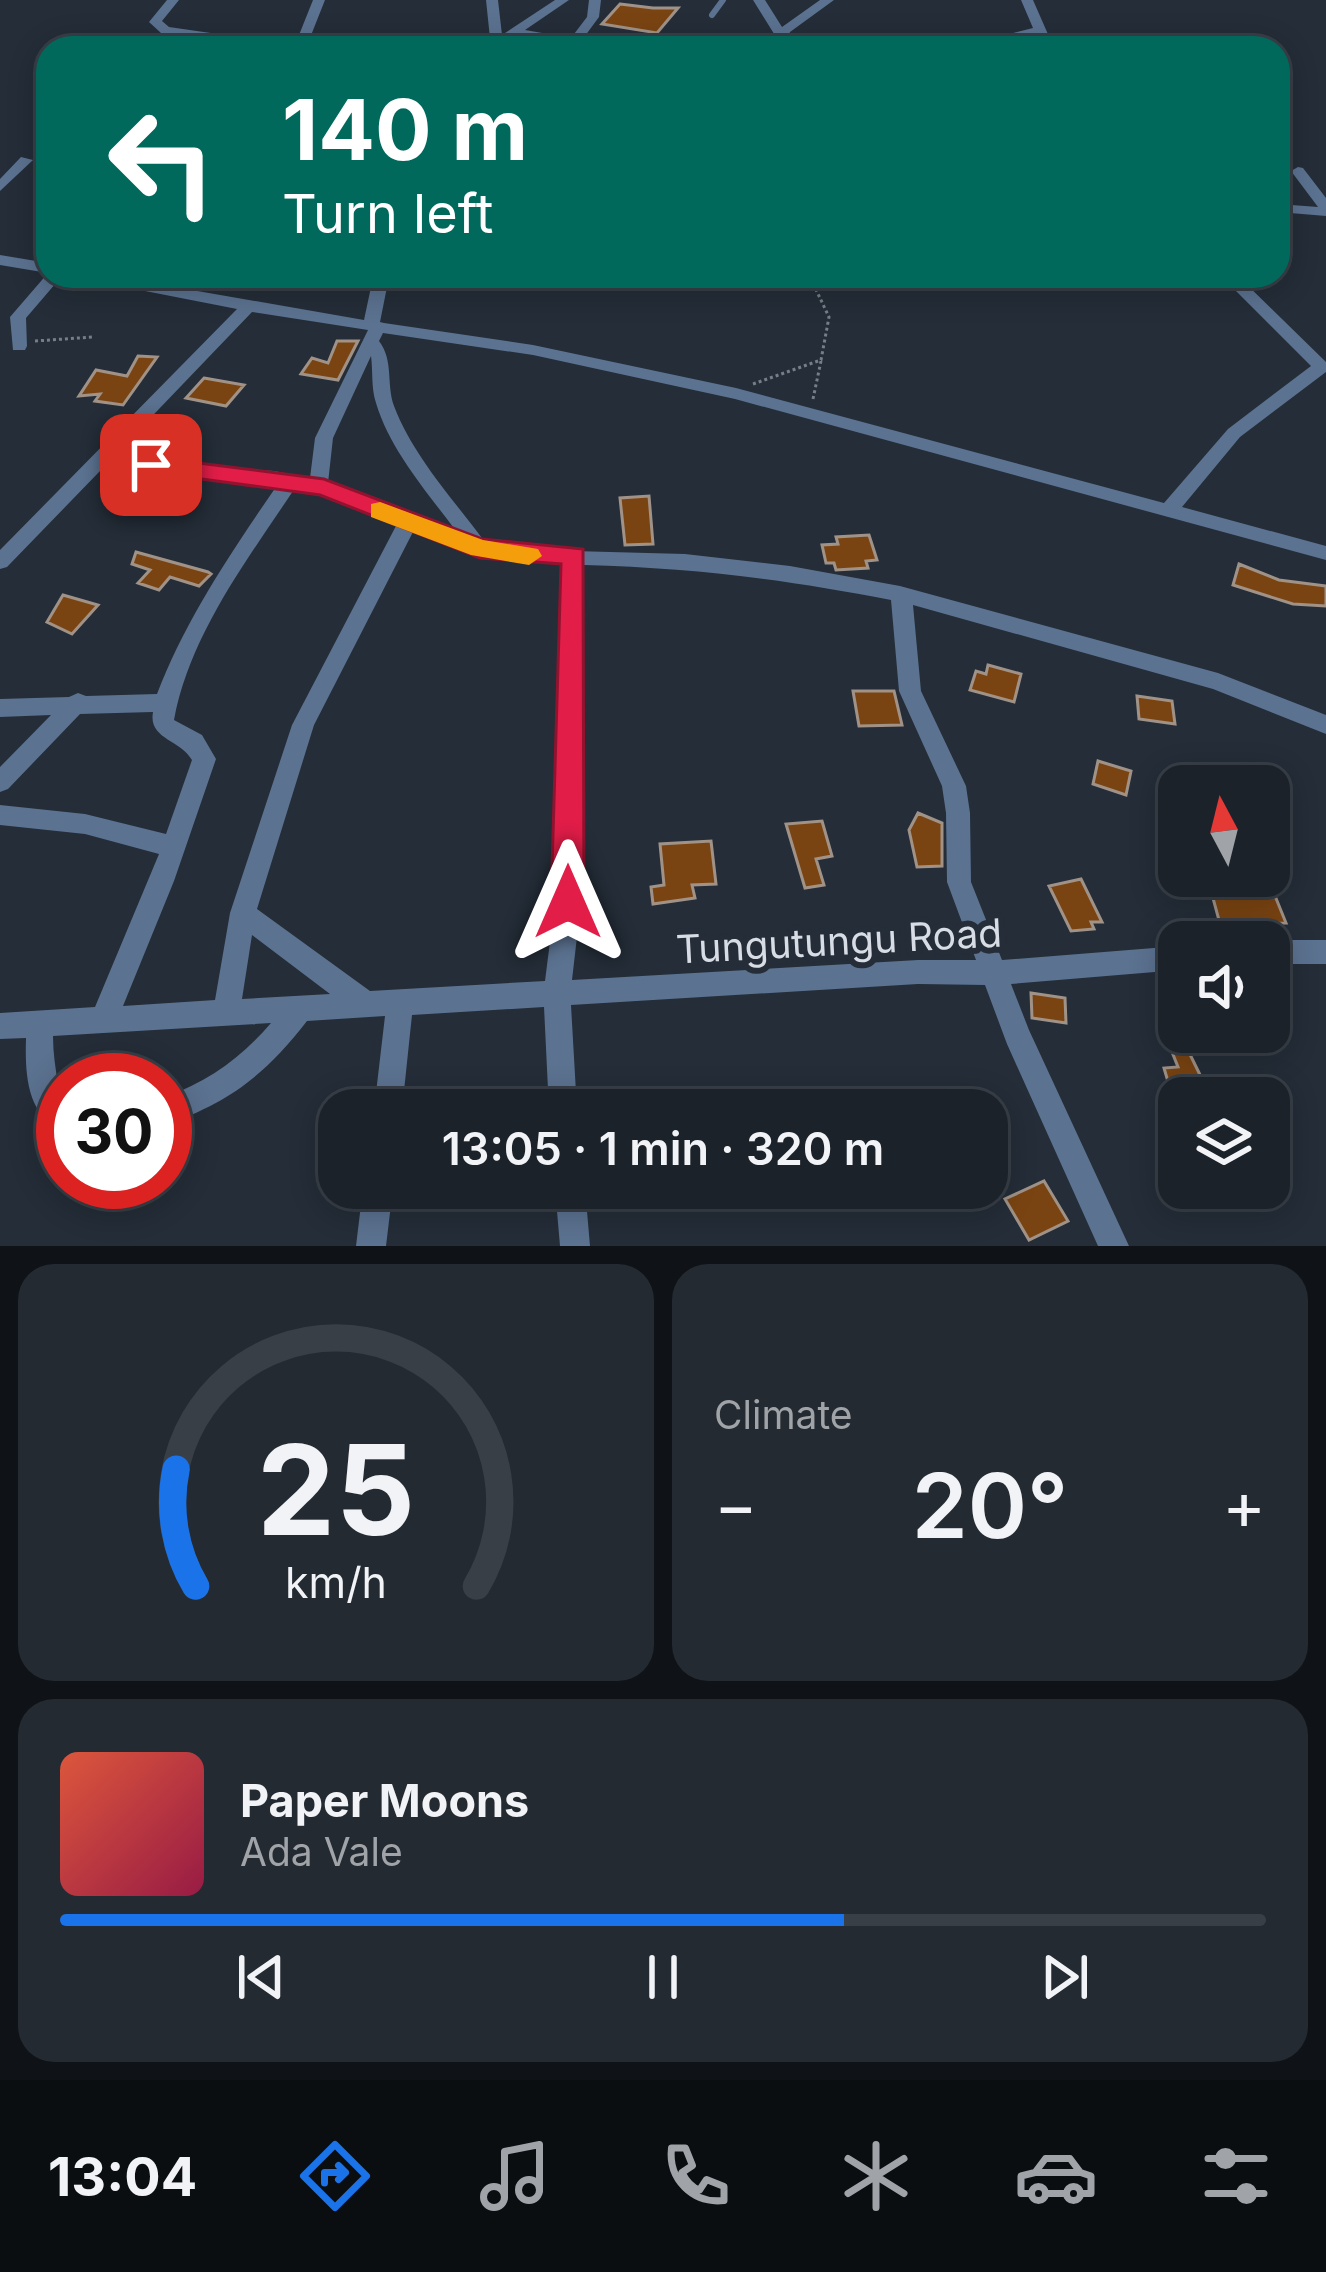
<!DOCTYPE html>
<html lang="en">
<head>
<meta charset="utf-8">
<style>
  body { margin:0; font-family:Inter,sans-serif; background:#242a32; color:#f1f3f6; height:100vh; display:flex; flex-direction:column; font-size:45px; white-space:nowrap }
  * { box-sizing:border-box; margin:0 }
  p { font-size:39px; color:#a0a4a8 }
  .icon { flex:none; width:66px; height:66px; fill:none; stroke:currentColor; stroke-width:2; stroke-linecap:round; stroke-linejoin:round }
  .map { position:relative; height:1246px; overflow:hidden }
  .side { display:flex; flex-direction:column; gap:18px; padding:18px; background:#0f1317; flex:1 }
  .side>* { flex:none }
  .hud { position:absolute; left:36px; top:36px; width:1254px; height:252px; border-radius:36px; box-shadow:0 6px 30px #0003,0 0 0 3px #393f47; background:#00695c; color:#fff; overflow:hidden }
  .needle { width:78px; rotate:353deg }
  .buttons { position:absolute; left:1158px; top:765px; display:grid; gap:24px }
  .buttons a { display:grid; place-items:center; width:132px; height:132px; border-radius:24px; background:#1b222a; box-shadow:0 6px 30px #0003,0 0 0 3px #393f47; font-size:60px }
  .speed { position:absolute; left:36px; top:1053px; display:flex; gap:24px; font-size:60px; font-weight:700; text-align:center }
  .speed>* { display:grid; place-content:center; width:156px; height:156px; border-radius:50%; background:#1b222a; box-shadow:0 6px 30px #0003,0 0 0 3px #393f47; line-height:1 }
  .speed .limit { border:18px solid #d22; background:#fff; color:#111 }
  .pin { position:absolute; display:grid; place-items:center; width:102px; height:102px; color:#fff; margin:-51px; border-radius:24px; box-shadow:0 6px 18px #0006 }
  .me { position:absolute; width:132px; margin:-66px; rotate:0deg; stroke-linejoin:round; filter:drop-shadow(0 0 9px #0008) }
  .turn { display:flex; align-items:center; gap:42px; height:252px; padding:0 48px; font-size:54px }
  .turn .icon { width:156px; height:156px; stroke-width:2.5 }
  .turn b { display:block; font-size:84px; line-height:102px }
  .big { font-size:90px; font-weight:600; line-height:1.1 }
  .side .tile { flex:1; display:flex; flex-direction:column; justify-content:center; gap:18px; min-width:0; padding:0 42px; border-radius:36px; background:#242a32 }
  .side .dial { align-items:center; gap:0 }
  .dial svg { height:312px; overflow:visible; fill:none; stroke:#393f47; stroke-width:7; stroke-linecap:round; text-anchor:middle }
  .dial text { fill:#f1f3f6; stroke:none }
  .song { display:flex; align-items:center; gap:36px }
  .cover { width:144px; height:144px; border-radius:18px; background:linear-gradient(135deg,hsl(10 70% 55%),hsl(340 70% 35%)) }
  .played { height:12px; border-radius:6px; background:linear-gradient(90deg,#1a73e8 65%,#393f47 65%) }
  .keys { display:flex; justify-content:space-around; direction:ltr }
  .heat { display:flex; justify-content:space-between; align-items:center; font-size:66px; direction:ltr }
  .side .tiles { flex:1; display:grid; gap:18px; grid-template-columns:1fr 1fr }
  .tile:last-child { grid-column:span 2 }
  .trip { position:absolute; left:318px; top:1089px; width:690px; height:120px; border-radius:36px; background:#1b222a; box-shadow:0 6px 30px #0003,0 0 0 3px #393f47; font-weight:600; line-height:120px; text-align:center }
  .tabs { display:flex; height:192px; justify-content:space-around; align-items:center; background:#0b0e11; color:#a0a4a8 }
  .tabs .icon { width:84px; height:84px }
  .tabs .current { color:#1a73e8 }
  .tabs b { font-size:54px; color:#f1f3f6 }
  .map>svg:first-child { display:block }
  .building { fill:#7a4412; stroke:#a09287; stroke-width:3 }
  .lines { fill:none; stroke-linecap:round; stroke-linejoin:round }
  .path { stroke:#767e87; stroke-width:3; stroke-dasharray:3 3; stroke-linecap:butt }
  .lane { stroke:#5b7290; stroke-width:6 }
  .street { fill:#5b7290; fill-rule:evenodd }
  .route { fill:#e11d48; stroke:#92132f; stroke-width:3 }
  .slow { fill:#f59e0b }
  .labels { text-anchor:middle; stroke-width:12; stroke-linejoin:round; paint-order:stroke }
  .near-street-label { font-size:39px; fill:#d8dde5; stroke:#242d38 }
</style>
</head>
<body>
<div class="map">
<svg width="1326" height="1246" viewBox="0 0 1326 1246">
  <rect width="100%" height="100%" fill="#242d38"/>
  <path class="building" d="M620,4L653,8H678L657,33L602,24Z
    M337,341H358L338,380L301,374L312,358L328,363Z
    M138,356L157,357L123,405L95,401L100,394L79,396L96,370L127,376Z
    M204,378L244,385L226,406L186,398Z
    M649,496L653,544L625,545L620,498Z
    M869,535L877,560L866,561L868,568L836,570L834,563H826L822,545L838,544L836,537Z
    M136,552L208,572L211,574L199,586L170,577L159,590L138,583L150,570L132,564Z
    M1239,564L1279,580L1326,586V606L1293,604L1233,585Z
    M63,595L98,605L72,634L47,622Z
    M988,665L1021,674L1014,702L970,690L976,671L986,674Z
    M853,691H894L902,725L859,726Z
    M1137,696L1172,701L1175,724L1139,719Z
    M1098,761L1131,771L1126,795L1093,784Z
    M918,813L942,823V866L917,867L909,830Z
    M822,821L832,856L816,859L824,885L805,888L786,824Z
    M711,841L716,884L692,885L695,898L653,904L651,887L664,885L660,844Z
    M1207,876H1267L1286,923L1220,924Z
    M1081,879L1102,922H1091L1094,929L1071,931L1049,886Z
    M1031,993L1065,998L1066,1023L1032,1018Z
    M1178,1020L1179,1032L1204,1083L1169,1085L1164,1068L1178,1067L1160,1022Z
    M1044,1181L1068,1221L1029,1240L1005,1199Z"/>
  <g class="lines">
    <path class="path" d="M35,341L93,337
      M753,384L821,360L829,317L810,277
      M813,399L821,361"/>
    <path class="lane" d="M712,15L723,0"/>
    <path class="street" d="M167,0H179L162,21L169,27L295,45L313,0H325L306,48H266L161,33L149,22Z
      M486,0H498L502,35L555,0H569L525,30L571,38L587,17L589,0H601L599,17L582,40L611,48H584L516,36L503,45V48H491Z
      M753,0H765L782,27L820,0H834L790,32L784,48H772L776,37Z
      M1021,0H1033L1054,48H1042L1036,34L998,45L812,48L818,44L998,37L1033,28Z
      M21,157L33,160L0,191V179Z
      M1298,167L1303,168L1326,198V216L1278,212V204L1318,207L1291,171Z
      M0,255L48,263V273L0,265Z
      M48,273V276H62L26,318L27,346L25,350H13L10,317Z
      M86,276H118L176,287V282L182,280L310,276L302,281L186,289L364,320L371,287L363,276H379L387,287L380,322L384,323L533,345L736,388L1164,503L1228,429L1311,366L1221,276H1238L1326,362V372L1240,437L1182,507L1326,546V560L735,399L533,355L383,333L379,341C394,361 386,383 394,406C413,456 453,499 485,542L536,550L685,554L790,566L900,586L1218,673L1326,715V734L1213,689L913,605L921,691L966,786L970,813L971,882L1002,960L1179,946V970L1011,984L1029,1030L1129,1246H1098L1007,1044L985,985L918,984L571,1005L577,1110H549L544,1007L412,1015L402,1110H374L385,1016L307,1021C265,1075 230,1102 165,1125V1097C208,1082 241,1058 271,1023L53,1036C53,1070 63,1098 63,1131C26,1116 25,1072 26,1038L0,1039V1013L95,1007L159,854L85,834L0,825V805L85,814L166,834L192,760C180,739 148,739 153,712L80,714L8,789L0,792V767L51,715L0,717V699L69,697L78,693L86,696L157,694C186,618 232,551 278,484L101,470L7,567L0,569V550L237,309L94,281ZM252,312L368,330L315,438L310,478L274,471L112,458ZM371,356C373,371 371,388 376,403C390,450 427,492 456,531L328,483L333,438ZM295,488L320,493L397,524L292,725L230,913L215,1000L123,1006L174,881L216,759L202,735L174,720C190,634 248,559 295,488ZM414,530L479,555L564,565L555,902L545,981L370,991L257,909L314,725ZM584,565C693,568 784,579 891,600L899,691L942,786L946,813L947,882L976,960H918L572,980L581,902ZM252,935L330,994L242,999Z
      M1269,940H1326V964H1269V942H1263Z
      M363,1188H393L386,1246H356Z
      M555,1188H585L590,1246H560Z"/>
  </g>
  <path class="route" d="M151,457L324,479L482,539L583,549L584,902L579,913L568,917L556,913L551,902L561,564L480,558L320,495L142,471V459Z"/>
  <path class="slow" d="M380,502L483,540L538,549L542,556L529,565L471,555L371,517V504Z"/>
  <g class="labels">
    <g class="near-street-label">
      <text transform="translate(839 941) rotate(-3)" y="14">Tungutungu Road</text>
    </g>
  </g>
</svg>
<div class="buttons">
<a><svg class="needle" viewBox="-14 -14 28 28"><path d="M0-13l5 13h-10z" fill="#e53935"/><path d="M0 13l5-13h-10z" fill="#a0a4a8"/></svg></a>
<a><svg class="icon" aria-label="sound" viewBox="0 0 24 24"><path d="M4 9h4l5-4v14l-5-4H4zM17 9q2 3 0 6"/></svg></a>
<a><svg class="icon" aria-label="layers" viewBox="0 0 24 24"><path d="M12 4l9 5-9 5-9-5zM3 14l9 5 9-5"/></svg></a>
</div>
<div class="speed"><div class="limit">30</div></div>
<div class="pin" style="left:151px;top:465px;background:#d93025"><svg class="icon" aria-label="arrive" viewBox="0 0 24 24"><path d="M6 21V4h12l-3 4 3 4H6"/></svg></div>
<svg class="me" style="left:568px;top:902px" viewBox="-20 -20 40 40"><path d="M0-17L14 15 0 8-14 15z" fill="#e11d48" stroke="#fff" stroke-width="4"/></svg>
<div class="trip">13:05 · 1 min · 320 m</div>
<div class="hud">
<div class="turn"><svg class="icon" aria-label="left" viewBox="0 0 24 24"><path d="M17 20v-9H6M10 6l-5 5 5 5"/></svg><div><b>140 m</b>Turn left</div></div>
</div>
</div>
<section class="side">
<div class="tiles">
<div class="tile dial"><svg viewBox="0 0 100 80">
<path d="M14 69A42 42 0 1 1 86 69"/>
<path d="M14 69A42 42 0 0 1 9 39" stroke="#1a73e8"/>
<text x="50" y="56" font-size="32" font-weight="700">25</text>
<text x="50" y="72" font-size="11">km/h</text>
</svg></div>
<div class="tile"><p>Climate</p>
<div class="heat"><a>−</a><b class="big">20°</b><a>+</a></div>
</div>
<div class="tile">
<div class="song"><i class="cover"></i><div><b>Paper Moons</b><p>Ada Vale</p></div></div>
<div class="played"></div>
<div class="keys"><svg class="icon" aria-label="previous" viewBox="0 0 24 24"><path d="M18 5L8 12l10 7zM5 5v14"/></svg><svg class="icon" aria-label="pause" viewBox="0 0 24 24"><path d="M8 5v14M16 5v14"/></svg><svg class="icon" aria-label="next" viewBox="0 0 24 24"><path d="M6 5l10 7-10 7zM19 5v14"/></svg></div>
</div>
</div>
</section>
<nav class="tabs">
<b>13:04</b>
<svg class="icon current" aria-label="directions" viewBox="0 0 24 24"><path d="M12 3l9 9-9 9-9-9zM9 14v-3h6M13 9l2 2-2 2"/></svg>
<svg class="icon" aria-label="music" viewBox="0 0 24 24"><path d="M9 18V5l10-2v13"/><circle cx="6" cy="18" r="3"/><circle cx="16" cy="16" r="3"/></svg>
<svg class="icon" aria-label="phone" viewBox="0 0 24 24"><path d="M5 4h4l2 5-3 2q2 4 5 5l2-3 5 2v4C11 20 4 13 5 4z"/></svg>
<svg class="icon" aria-label="climate" viewBox="0 0 24 24"><path d="M12 3v18M4 7l16 10M4 17L20 7"/></svg>
<svg class="icon" aria-label="car" viewBox="0 0 24 24"><path d="M5 17H2v-5l4-1 3-4h7l3 4 3 1v5h-3M9 17h6M6 11h13"/><circle cx="7" cy="17" r="2"/><circle cx="17" cy="17" r="2"/></svg>
<svg class="icon" aria-label="filters" viewBox="0 0 24 24"><path d="M4 7h16M4 17h16"/><circle cx="9" cy="7" r="2"/><circle cx="15" cy="17" r="2"/></svg>
</nav>
</body>
</html>
